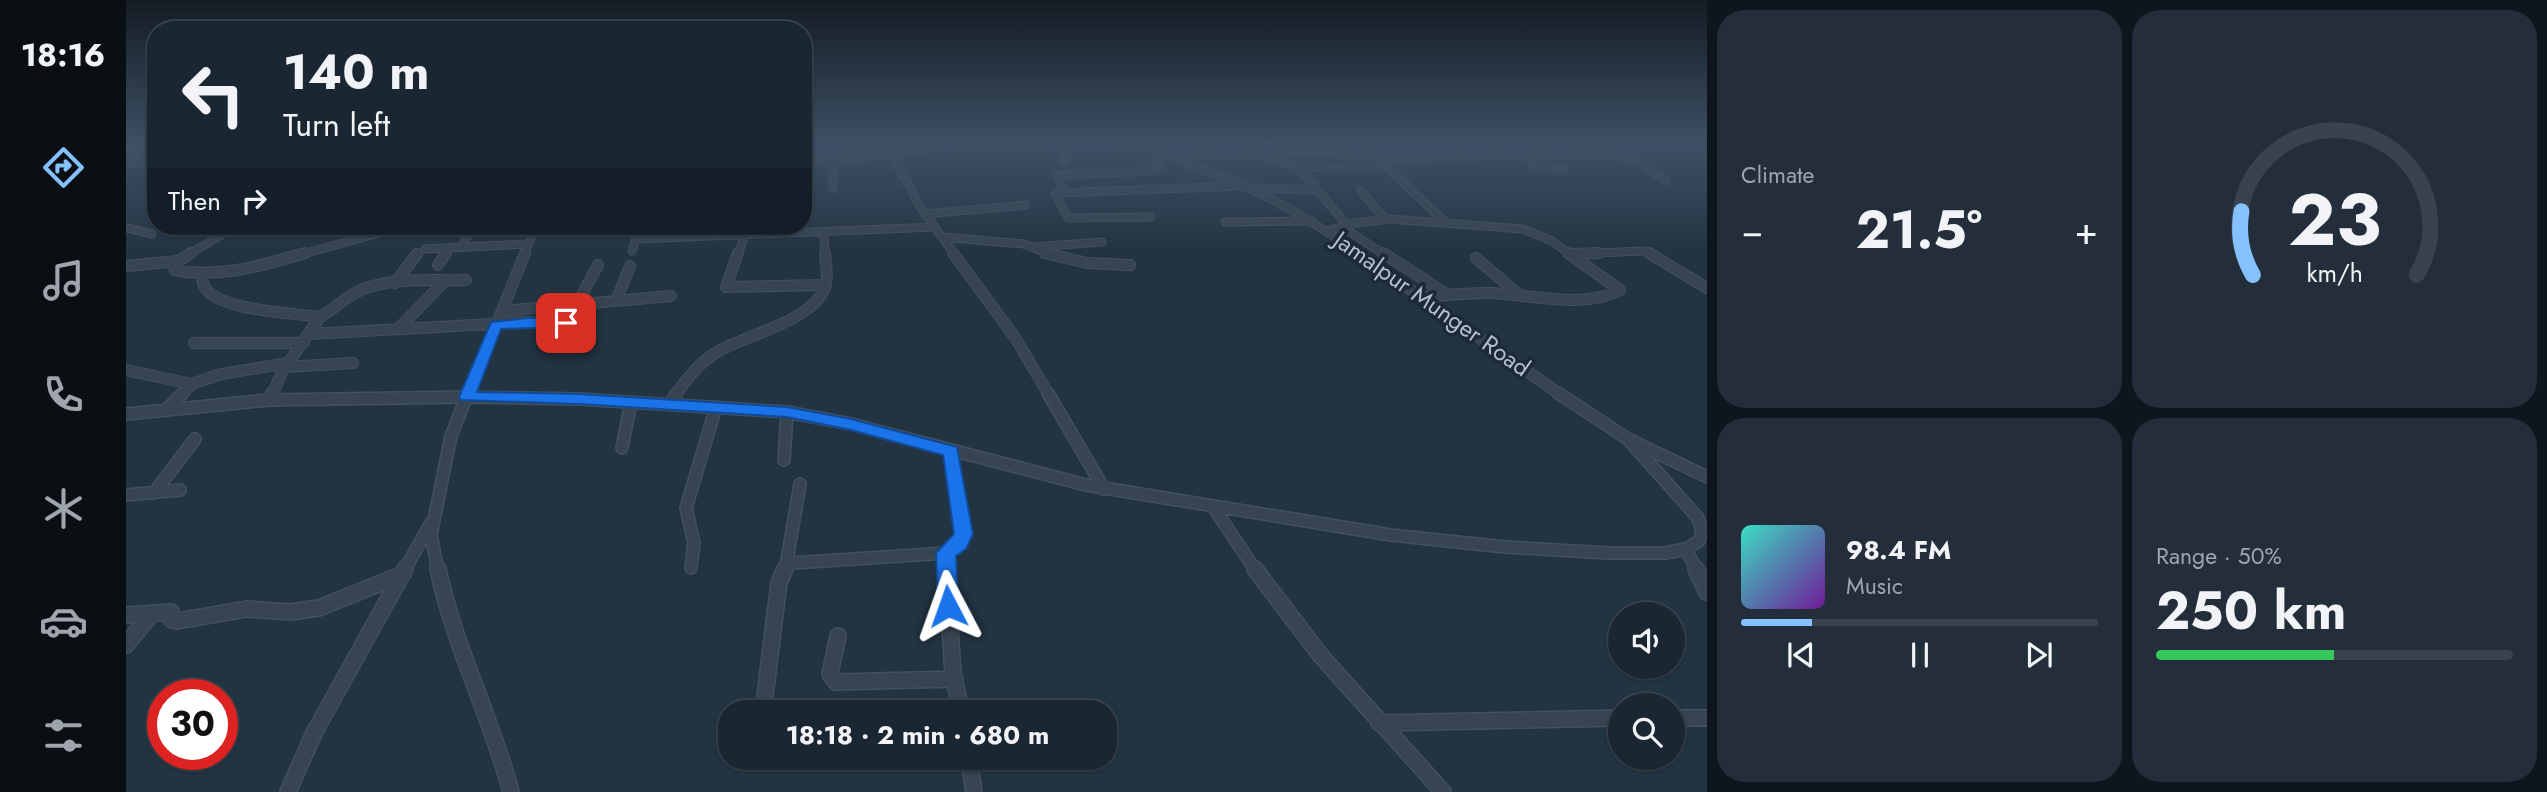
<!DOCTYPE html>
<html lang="en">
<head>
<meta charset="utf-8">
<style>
  body { margin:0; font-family:Jost,sans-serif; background:#232e3a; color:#f1f3f6; height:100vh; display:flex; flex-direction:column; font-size:26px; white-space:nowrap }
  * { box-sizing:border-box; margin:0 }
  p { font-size:23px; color:#9fa5ac }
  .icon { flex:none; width:38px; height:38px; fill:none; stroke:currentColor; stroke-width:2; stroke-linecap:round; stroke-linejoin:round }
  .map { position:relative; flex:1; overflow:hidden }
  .panel { display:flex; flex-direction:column; gap:10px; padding:10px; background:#0e151c; width:840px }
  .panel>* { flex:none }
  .hud { position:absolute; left:21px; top:21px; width:665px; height:214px; border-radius:28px; box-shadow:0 2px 5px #0004,0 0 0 2px #38434d; background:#1a2632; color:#f1f3f6; overflow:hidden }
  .controls { position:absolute; left:1482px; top:602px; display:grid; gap:14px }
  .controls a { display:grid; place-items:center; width:77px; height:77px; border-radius:50%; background:#1a2632; box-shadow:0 2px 5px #0004,0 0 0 2px #38434d; font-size:35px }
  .speed { position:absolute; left:21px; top:679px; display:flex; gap:14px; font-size:35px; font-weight:700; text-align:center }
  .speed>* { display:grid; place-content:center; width:91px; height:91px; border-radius:50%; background:#1a2632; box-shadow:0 2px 5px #0004,0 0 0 2px #38434d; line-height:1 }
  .speed .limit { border:10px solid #d22; background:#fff; color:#111 }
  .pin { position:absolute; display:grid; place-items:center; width:60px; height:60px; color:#fff; margin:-30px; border-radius:14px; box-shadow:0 4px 10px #0006 }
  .me { position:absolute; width:77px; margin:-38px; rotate:356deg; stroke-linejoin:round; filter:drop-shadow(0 0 5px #0008) }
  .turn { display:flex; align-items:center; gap:24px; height:147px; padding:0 21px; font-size:32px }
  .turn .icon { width:91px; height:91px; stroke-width:2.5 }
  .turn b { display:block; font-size:49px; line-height:60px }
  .then { display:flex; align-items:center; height:66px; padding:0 21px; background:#0003; gap:14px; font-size:26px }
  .big { font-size:52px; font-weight:700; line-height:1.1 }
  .panel .widget { flex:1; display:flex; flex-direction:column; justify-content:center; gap:10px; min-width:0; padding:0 24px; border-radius:28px; background:#232e3a }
  .panel .dial { align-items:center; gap:0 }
  .dial svg { height:182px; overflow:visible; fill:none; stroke:#38434d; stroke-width:7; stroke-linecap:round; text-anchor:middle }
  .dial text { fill:#f1f3f6; stroke:none }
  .song { display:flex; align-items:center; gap:21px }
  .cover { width:84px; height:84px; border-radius:10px; background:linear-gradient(135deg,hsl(170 70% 55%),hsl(280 70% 35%)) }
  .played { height:7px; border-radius:4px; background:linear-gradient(90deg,#85c1ff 20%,#38434d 20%) }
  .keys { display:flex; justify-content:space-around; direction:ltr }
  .heat { display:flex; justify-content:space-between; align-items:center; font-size:38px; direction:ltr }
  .charge { height:10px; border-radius:5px; background:linear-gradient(90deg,#34c759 50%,#38434d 0) }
  .panel .tiles { flex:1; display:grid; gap:10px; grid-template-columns:repeat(2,1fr) }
  .trip { position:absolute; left:592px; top:700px; width:399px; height:70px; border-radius:28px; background:#1a2632; box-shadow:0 2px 5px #0004,0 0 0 2px #38434d; font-weight:700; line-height:70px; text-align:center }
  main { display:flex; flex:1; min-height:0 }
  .menu { display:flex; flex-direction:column; width:126px; justify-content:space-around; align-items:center; background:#0a0f14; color:#9fa5ac }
  .menu .icon { width:49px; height:49px }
  .menu .active { color:#85c1ff }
  .menu b { font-size:32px; color:#f1f3f6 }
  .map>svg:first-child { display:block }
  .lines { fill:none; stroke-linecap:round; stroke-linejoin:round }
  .minor-far3-casing { stroke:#43505d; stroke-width:9 }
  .minor-far2-casing { stroke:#43505d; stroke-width:12 }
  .minor-far1-casing { stroke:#43505d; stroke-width:14 }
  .minor-casing { stroke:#43505d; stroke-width:18 }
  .major-casing { stroke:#43505d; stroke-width:3 }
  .minor-far3 { stroke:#374451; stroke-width:7 }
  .minor-far2 { stroke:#374451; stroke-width:10 }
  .minor-far1 { stroke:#374451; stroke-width:11 }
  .minor { stroke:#374451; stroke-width:15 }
  .major { fill:#556471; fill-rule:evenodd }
  .route { fill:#1a73e8; stroke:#114b97; stroke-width:2 }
  .labels { text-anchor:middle; stroke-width:7; stroke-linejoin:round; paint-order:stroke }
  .street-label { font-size:24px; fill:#b3bfcc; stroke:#1c2936 }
</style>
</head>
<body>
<main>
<nav class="menu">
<b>18:16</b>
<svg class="icon active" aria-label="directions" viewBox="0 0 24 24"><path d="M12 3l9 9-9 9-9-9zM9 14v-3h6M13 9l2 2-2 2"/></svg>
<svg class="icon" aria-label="music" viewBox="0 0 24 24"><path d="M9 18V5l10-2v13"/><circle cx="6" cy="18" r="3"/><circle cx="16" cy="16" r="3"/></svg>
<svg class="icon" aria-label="phone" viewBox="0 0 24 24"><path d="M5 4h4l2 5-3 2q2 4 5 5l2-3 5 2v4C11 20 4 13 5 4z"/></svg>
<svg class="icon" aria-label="climate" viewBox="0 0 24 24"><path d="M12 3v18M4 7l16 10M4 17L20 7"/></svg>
<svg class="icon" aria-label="car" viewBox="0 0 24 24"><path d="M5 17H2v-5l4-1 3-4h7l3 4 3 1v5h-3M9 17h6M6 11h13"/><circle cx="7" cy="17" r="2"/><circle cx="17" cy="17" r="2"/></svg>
<svg class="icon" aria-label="filters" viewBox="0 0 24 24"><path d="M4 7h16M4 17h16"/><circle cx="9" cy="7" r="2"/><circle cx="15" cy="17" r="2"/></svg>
</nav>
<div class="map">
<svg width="1581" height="792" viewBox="0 0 1581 792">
  <rect width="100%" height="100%" fill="#223342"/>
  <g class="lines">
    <defs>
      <path id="minor-far3" d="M711,143L744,156
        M760,143L794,207L829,255
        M1025,143C1053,163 1087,172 1118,186C1160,204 1197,229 1235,255
        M1240,143L1253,155
        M1401,143L1420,155
        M937,145L939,162
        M15,146L30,144
        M765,152L826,145L1028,146
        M1477,154L1506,158L1540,181
        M1399,155L1410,166L1438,169
        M1153,159V152L1158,151L1253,155
        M706,160L707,188
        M1255,161L1320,223
        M1,163L30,162
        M677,163L766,153
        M0,165L16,143
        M1171,166L1221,225
        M1130,188L1189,190
        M1234,190L1259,219
        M937,192L932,175L1027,171L1031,169L1029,161L1040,154L1134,155L1170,166L1211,168L1247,166L1272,157L1477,154L1460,143
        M798,214L900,205
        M1025,217L942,218L929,193L1115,186
        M1099,222L1186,221
        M1215,226L1259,255
        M0,228L26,234
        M1200,231L1230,223L1264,219L1397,229L1426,241L1445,255
        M698,234L699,255
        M816,237L898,244L925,255
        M509,239L809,227
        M338,241L349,226
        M907,247L976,242
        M299,249L402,244
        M506,251L513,226
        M1445,254L1518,251L1527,255
        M62,255L95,235L103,226
        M173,255L279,226
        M319,255L322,249
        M398,255L410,226
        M612,255L619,235"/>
      <path id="minor-far2" d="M65,253L48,264L49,270C93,279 137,265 179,253
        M612,253L600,287L699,285
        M827,253L890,339L923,395
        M919,253L961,263L1004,265
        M1232,253L1435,395
        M1257,253L1322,295
        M1523,253L1581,288
        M1445,254L1473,253
        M1350,258L1392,294
        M312,265L320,253
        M0,266L51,261
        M76,275C77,279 76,283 78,286C90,311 169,313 194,317L156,372L146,395
        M269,283L291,254
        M1298,297C1320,295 1342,293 1364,293C1404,294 1457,310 1494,290L1442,253
        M490,301L504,266
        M451,304L472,265
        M377,311L545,296
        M194,317C207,310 217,299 231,292C264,276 304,281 340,280
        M273,328L319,281
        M184,334L402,322L440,323
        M68,343H178
        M159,367L227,363
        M0,370L66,384L55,395
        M66,384L95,374L162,363
        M342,395L399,253
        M550,395C561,378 574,362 591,352C620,335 683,322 698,290C703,279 700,265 699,253"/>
      <path id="minor-far1" d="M922,393L978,489
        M1432,393L1502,439L1581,477
        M143,400L146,393
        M544,404L551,393
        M40,410L57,393
        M0,414L143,400L341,397L453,399L661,412L725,424L960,485L1265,535L1379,547L1482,553H1539L1560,549L1573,541L1576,531L1572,518L1502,439
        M496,448L505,402
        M658,460L661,412
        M28,493L69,439
        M0,495L54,490
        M1088,508L1130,571
        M1560,549L1571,571
        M660,566L674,484
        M565,568L568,543L560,508L590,407
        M278,571L305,523
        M312,571L305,535L325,436L342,393
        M658,571L660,566L667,563L820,553
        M820,571V553L837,539L825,451"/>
      <path id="minor" d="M312,569C328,646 365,716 385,792
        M820,569L827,673L835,712
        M1129,569L1195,656L1317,792
        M1570,569L1581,592
        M0,615L45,612L46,620L51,621L121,609L164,612L193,608L277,574
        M712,636L704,674L710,682L829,679
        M0,645L26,613
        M637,712L653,583L659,569
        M1547,718H1581
        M1253,723L1494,718
        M843,758L848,792
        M162,792L188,733L279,569"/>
      <path id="major" d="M9,143H19L0,153V147Z"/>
    </defs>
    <use href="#minor-far3" class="minor-far3-casing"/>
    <use href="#minor-far2" class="minor-far2-casing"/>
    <use href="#minor-far1" class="minor-far1-casing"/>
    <use href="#minor" class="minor-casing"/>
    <use href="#major" class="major-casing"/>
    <use href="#minor-far3" class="minor-far3"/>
    <use href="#minor-far2" class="minor-far2"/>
    <use href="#minor-far1" class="minor-far1"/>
    <use href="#minor" class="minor"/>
    <use href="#major" class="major"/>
  </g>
  <linearGradient id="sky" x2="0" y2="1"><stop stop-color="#131c24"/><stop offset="0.57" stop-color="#3e5065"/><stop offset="1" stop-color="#3e5065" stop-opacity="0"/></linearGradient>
  <rect width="1581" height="253" fill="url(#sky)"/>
  <path class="route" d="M402,318H440L447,323L440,327L375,329L351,392L453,394L661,407L725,419L831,447L847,534L840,549L830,556L832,606L829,612L822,614L815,612L812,606L810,553L828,534L817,455L725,430L661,417L453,404L335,400L333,397L365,322Z"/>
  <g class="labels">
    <g class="street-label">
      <text transform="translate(1306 304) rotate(35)" y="8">Jamalpur Munger Road</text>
    </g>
  </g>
</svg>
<div class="controls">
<a><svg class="icon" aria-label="sound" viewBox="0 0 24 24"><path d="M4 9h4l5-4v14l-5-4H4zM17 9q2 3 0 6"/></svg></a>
<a><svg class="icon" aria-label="search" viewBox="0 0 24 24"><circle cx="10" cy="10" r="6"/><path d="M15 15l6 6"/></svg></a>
</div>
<div class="speed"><div class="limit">30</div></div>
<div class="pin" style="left:440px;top:323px;background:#d93025"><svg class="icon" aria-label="arrive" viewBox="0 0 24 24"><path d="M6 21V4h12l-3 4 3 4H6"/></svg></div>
<svg class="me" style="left:822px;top:606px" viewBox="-20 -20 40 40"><path d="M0-17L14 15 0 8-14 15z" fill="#1a73e8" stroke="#fff" stroke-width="4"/></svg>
<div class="trip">18:18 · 2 min · 680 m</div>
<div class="hud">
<div class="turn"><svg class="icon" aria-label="left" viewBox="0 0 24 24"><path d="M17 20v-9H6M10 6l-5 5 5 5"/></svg><div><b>140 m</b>Turn left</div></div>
<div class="then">Then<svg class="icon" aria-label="right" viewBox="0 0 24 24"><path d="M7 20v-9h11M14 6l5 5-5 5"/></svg></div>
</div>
</div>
<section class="panel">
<div class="tiles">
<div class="widget"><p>Climate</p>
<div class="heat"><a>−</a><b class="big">21.5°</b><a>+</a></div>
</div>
<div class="widget dial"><svg viewBox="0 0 100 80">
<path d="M14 69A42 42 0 1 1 86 69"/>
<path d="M14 69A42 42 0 0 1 9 41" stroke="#85c1ff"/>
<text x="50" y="56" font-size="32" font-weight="700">23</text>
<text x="50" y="72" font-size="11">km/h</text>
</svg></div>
<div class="widget">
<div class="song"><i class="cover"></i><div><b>98.4 FM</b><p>Music</p></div></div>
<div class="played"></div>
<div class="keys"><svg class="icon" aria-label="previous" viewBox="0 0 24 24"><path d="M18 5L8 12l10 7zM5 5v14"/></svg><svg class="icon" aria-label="pause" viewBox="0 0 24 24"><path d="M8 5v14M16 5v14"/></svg><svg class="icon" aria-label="next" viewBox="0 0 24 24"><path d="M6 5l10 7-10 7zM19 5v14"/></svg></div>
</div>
<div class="widget"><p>Range · 50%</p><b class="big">250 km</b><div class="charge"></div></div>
</div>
</section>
</main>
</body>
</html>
